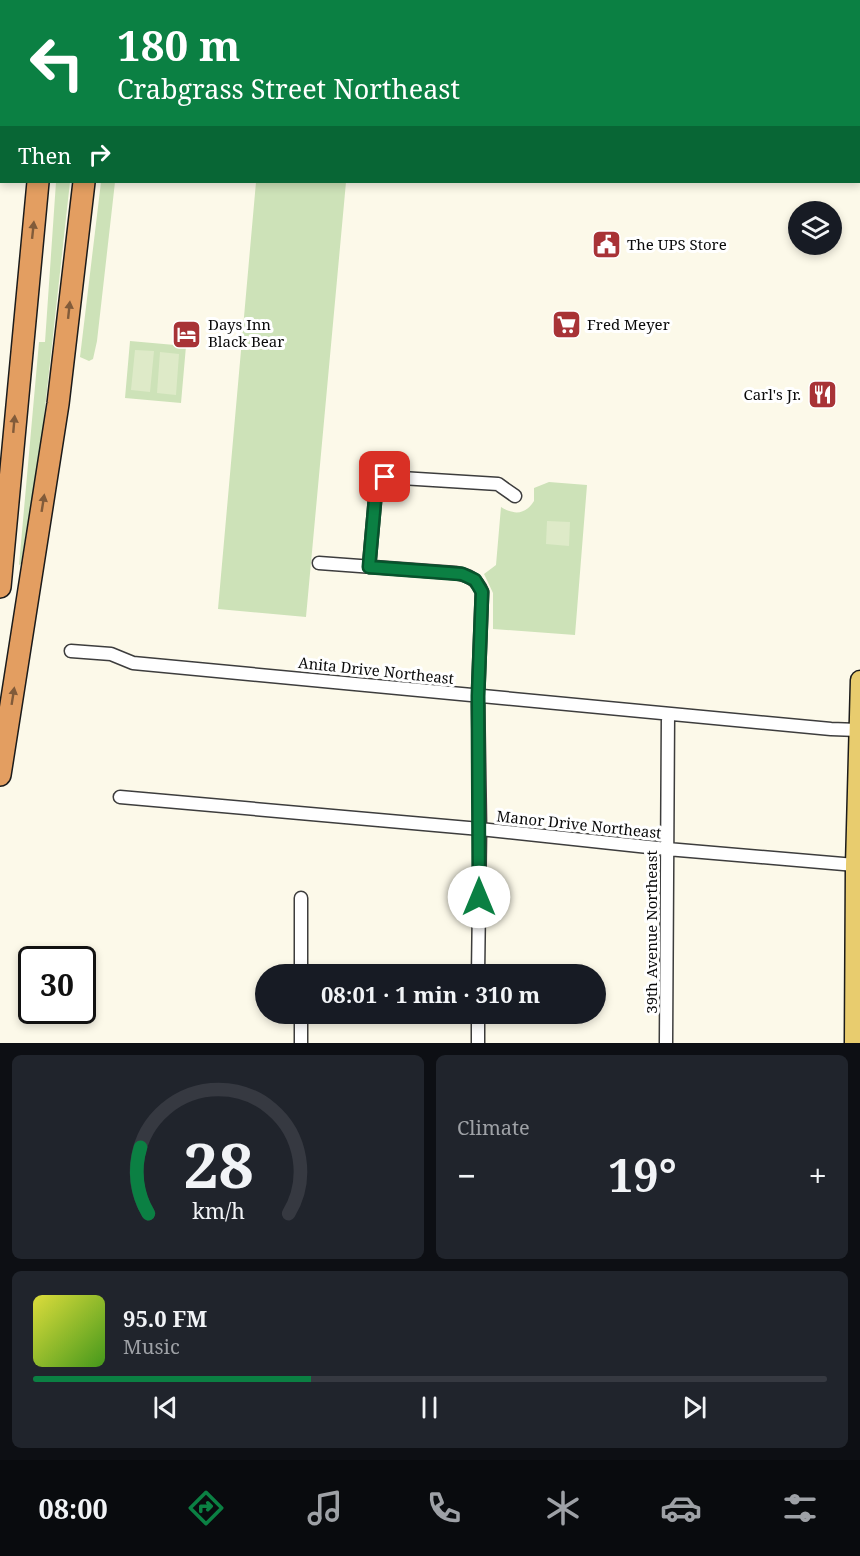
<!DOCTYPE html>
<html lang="en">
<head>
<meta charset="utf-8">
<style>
  body { margin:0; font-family:"Noto Serif",serif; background:#20242c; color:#f1f3f6; height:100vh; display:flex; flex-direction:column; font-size:22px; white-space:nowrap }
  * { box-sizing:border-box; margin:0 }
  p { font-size:20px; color:#9ea1a6 }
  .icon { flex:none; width:33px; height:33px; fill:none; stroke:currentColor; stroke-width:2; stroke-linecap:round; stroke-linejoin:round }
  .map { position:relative; height:1043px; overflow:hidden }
  .side { display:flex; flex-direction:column; gap:12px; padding:12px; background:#0d0f14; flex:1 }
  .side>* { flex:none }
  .top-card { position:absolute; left:0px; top:0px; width:861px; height:183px; box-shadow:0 3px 9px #0003; background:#0b8043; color:#fff; overflow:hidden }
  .tools { position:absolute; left:788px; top:201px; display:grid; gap:12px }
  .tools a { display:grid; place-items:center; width:54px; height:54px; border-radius:50%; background:#171b24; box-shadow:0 3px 9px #0003; font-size:30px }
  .speed { position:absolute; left:18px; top:946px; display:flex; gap:12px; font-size:30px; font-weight:700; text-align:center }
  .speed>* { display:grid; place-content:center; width:78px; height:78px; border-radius:50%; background:#171b24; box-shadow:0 3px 9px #0003; line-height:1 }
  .speed .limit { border:3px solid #111; border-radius:9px; background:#fff; color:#111 }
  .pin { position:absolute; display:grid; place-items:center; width:51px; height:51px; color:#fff; margin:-26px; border-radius:12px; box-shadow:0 3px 9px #0006 }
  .me { position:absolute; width:66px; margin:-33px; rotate:0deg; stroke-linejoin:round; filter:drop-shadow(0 0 4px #0008) }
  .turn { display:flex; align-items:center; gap:21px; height:126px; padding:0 18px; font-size:27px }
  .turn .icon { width:78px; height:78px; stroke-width:2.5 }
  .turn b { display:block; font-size:42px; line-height:51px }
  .then { display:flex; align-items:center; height:57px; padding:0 18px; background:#0003; gap:12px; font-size:22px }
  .big { font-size:45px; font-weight:700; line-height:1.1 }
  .side .tile { flex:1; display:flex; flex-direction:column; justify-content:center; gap:9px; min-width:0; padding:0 21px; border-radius:9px; background:#20242c }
  .side .dial { align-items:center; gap:0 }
  .dial svg { height:156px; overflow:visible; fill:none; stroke:#363941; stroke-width:7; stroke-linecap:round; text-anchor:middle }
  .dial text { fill:#f1f3f6; stroke:none }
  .song { display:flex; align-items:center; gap:18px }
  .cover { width:72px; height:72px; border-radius:9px; background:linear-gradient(135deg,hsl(60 70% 55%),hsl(100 70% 35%)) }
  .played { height:6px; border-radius:3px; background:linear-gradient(90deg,#0b8043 35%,#363941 35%) }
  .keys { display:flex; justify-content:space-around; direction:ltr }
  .heat { display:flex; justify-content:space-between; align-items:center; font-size:33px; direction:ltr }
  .side .tiles { flex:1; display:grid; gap:12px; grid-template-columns:1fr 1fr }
  .tile:last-child { grid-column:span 2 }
  .trip { position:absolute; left:255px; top:964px; width:351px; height:60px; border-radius:30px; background:#171b24; box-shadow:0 3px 9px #0003; font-weight:700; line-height:60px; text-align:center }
  .dock { display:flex; height:96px; justify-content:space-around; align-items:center; background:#090b0e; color:#9ea1a6 }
  .dock .icon { width:42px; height:42px }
  .dock .on { color:#0b8043 }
  .dock b { font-size:27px; color:#f1f3f6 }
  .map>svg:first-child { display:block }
  .green { fill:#cde2b8 }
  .pitch { fill:#deeac8 }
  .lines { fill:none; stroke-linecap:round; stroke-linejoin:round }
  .minor-casing { stroke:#3d3d3d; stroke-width:15 }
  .primary-casing { stroke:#1b1b1b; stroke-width:21 }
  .motorway-casing { stroke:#1b1b1b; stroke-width:24 }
  .minor { stroke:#fff; stroke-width:12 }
  .primary { stroke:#e8cc6e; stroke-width:18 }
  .motorway { stroke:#e39e61; stroke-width:21 }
  .oneway { fill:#815b3a }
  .route-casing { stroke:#07532c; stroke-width:15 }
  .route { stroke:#0b8043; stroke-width:10 }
  .labels { text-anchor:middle; stroke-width:6; stroke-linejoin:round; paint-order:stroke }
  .poi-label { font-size:15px; fill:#0a0a0a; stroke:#fff; text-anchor:start }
  .street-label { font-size:15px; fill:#0a0a0a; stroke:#fff }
</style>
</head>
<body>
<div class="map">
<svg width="860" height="1043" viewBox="0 0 860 1043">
  <rect width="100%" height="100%" fill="#fcf9e9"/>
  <path class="green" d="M56,182H70L41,444L21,564L19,565L39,342H45Z
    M101,182H115L97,341L93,359L89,361L80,357Z
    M256,182H346L306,617L218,609Z
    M130,341L186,346L181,403L125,398Z
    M549,482L587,485L575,635L493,629V593L484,574L496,565L501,507C514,515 525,515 534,501V488Z"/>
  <path class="pitch" d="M135,350L154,351L150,392L131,390Z
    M160,352L179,354L176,395L157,393Z
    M547,521L570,522L569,546L546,544Z"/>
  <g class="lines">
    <defs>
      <path id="minor" d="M426,2V0
        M319,563L455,573C468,575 477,579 482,592L478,696L480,829L478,975
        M369,567L376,489L377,483L385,477L498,484L515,496
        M71,651L111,654L133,663L831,729L858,730
        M120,797L480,829L667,849L855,865
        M301,975V898
        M301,1043V1014
        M478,1043V1014
        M666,1043L668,714"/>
      <path id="primary" d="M844,0L860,1
        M854,1043L855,865L860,680"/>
      <path id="motorway" d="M85,0L86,2
        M11,2V0
        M56,2V0
        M112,2L113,0
        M0,110L2,95
        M0,587L38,182
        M0,775L58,404L84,182"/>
    </defs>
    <use href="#minor" class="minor-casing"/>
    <use href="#primary" class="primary-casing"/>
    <use href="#motorway" class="motorway-casing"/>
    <use href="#minor" class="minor"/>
    <use href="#primary" class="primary"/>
    <use href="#motorway" class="motorway"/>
  </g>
  <defs><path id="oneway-solid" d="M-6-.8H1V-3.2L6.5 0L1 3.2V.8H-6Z" transform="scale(1.5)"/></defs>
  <g class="oneway">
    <use href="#oneway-solid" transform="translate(33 230) rotate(-84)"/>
    <use href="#oneway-solid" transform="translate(69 310) rotate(-84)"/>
    <use href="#oneway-solid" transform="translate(14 424) rotate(-85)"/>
    <use href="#oneway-solid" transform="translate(43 503) rotate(-81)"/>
    <use href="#oneway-solid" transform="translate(13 696) rotate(-81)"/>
  </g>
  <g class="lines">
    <defs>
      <path id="route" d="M385,477L377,483L376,489L369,567L462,574L475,580L482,592L478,696L479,897"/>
    </defs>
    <use href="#route" class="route-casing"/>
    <use href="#route" class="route"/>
  </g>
  <defs>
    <symbol id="civic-square" viewBox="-11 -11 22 22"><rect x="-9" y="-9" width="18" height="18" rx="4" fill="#a83337" stroke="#fff"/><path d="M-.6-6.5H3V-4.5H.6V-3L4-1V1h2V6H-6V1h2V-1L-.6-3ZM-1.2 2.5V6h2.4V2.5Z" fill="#fff"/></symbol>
    <symbol id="supermarket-square" viewBox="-11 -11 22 22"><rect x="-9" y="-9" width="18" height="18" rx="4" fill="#a83337" stroke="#fff"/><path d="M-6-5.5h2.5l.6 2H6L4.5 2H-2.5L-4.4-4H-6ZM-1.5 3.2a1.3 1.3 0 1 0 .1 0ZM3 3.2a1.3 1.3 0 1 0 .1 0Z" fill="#fff"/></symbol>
    <symbol id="hotel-square" viewBox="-11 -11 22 22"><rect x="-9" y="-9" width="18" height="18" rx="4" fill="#a83337" stroke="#fff"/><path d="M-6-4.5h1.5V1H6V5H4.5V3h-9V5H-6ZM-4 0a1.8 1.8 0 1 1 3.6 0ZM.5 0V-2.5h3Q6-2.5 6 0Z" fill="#fff"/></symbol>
    <symbol id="restaurant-square" viewBox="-11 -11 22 22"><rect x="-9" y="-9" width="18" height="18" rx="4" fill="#a83337" stroke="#fff"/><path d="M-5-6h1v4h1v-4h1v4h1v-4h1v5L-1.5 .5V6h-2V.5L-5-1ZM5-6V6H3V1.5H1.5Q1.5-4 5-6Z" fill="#fff"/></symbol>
  </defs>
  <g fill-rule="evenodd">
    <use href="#civic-square" x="590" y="228" width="33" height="33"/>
    <use href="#supermarket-square" x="550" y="308" width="33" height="33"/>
    <use href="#hotel-square" x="170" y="318" width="33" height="33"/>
    <use href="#restaurant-square" x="806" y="378" width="33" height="33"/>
  </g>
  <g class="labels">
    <g class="poi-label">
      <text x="627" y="250">The UPS Store</text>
      <text x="208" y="330">Days Inn<tspan x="208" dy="17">Black Bear</tspan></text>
      <text x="587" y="330">Fred Meyer</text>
      <text x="801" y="400" text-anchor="end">Carl's Jr.</text>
    </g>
    <g class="street-label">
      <text transform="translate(376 671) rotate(6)" y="5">Anita Drive Northeast</text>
      <text transform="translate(579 825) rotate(6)" y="5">Manor Drive Northeast</text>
      <text transform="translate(652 932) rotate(-90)" y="5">39th Avenue Northeast</text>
    </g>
  </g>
</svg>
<div class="tools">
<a><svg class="icon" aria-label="layers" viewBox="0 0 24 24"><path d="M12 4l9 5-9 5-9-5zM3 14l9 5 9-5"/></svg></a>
</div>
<div class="speed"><div class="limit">30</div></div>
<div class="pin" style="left:385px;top:477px;background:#d93025"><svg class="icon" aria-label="arrive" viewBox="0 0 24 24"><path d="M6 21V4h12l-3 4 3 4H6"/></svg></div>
<svg class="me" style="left:479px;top:897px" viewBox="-20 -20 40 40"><circle r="19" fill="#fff"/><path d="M0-13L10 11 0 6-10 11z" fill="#0b8043"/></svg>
<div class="trip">08:01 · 1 min · 310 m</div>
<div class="top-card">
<div class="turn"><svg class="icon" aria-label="left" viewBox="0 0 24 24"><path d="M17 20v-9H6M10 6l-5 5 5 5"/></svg><div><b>180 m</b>Crabgrass Street Northeast</div></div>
<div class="then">Then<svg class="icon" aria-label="right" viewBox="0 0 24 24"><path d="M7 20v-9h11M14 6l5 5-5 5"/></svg></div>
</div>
</div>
<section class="side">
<div class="tiles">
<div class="tile dial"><svg viewBox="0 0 100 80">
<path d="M14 69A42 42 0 1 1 86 69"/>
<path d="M14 69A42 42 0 0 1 10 35" stroke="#0b8043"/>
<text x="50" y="56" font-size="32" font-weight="700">28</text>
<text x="50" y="72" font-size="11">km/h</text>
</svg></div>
<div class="tile"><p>Climate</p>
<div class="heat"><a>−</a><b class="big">19°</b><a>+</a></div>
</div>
<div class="tile">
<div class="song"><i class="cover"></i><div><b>95.0 FM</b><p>Music</p></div></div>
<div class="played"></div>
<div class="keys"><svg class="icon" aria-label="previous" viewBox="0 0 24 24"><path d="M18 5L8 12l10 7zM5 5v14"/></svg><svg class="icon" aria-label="pause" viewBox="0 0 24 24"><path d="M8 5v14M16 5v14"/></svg><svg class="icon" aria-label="next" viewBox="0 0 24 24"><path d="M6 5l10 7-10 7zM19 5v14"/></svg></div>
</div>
</div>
</section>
<nav class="dock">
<b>08:00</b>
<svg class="icon on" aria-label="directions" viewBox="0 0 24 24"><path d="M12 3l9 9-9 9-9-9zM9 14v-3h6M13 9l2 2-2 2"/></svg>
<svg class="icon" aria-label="music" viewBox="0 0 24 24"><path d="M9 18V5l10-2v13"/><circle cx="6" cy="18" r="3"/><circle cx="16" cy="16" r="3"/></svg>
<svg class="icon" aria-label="phone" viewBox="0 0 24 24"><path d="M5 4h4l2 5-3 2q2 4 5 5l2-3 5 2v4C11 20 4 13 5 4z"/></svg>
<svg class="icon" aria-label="climate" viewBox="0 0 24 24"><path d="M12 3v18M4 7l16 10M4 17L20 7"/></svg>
<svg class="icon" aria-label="car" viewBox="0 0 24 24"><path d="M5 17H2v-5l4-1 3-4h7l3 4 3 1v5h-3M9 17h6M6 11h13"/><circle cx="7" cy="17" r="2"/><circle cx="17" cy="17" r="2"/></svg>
<svg class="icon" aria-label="filters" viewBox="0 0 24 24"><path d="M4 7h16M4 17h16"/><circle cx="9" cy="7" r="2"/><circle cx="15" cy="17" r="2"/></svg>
</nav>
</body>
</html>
